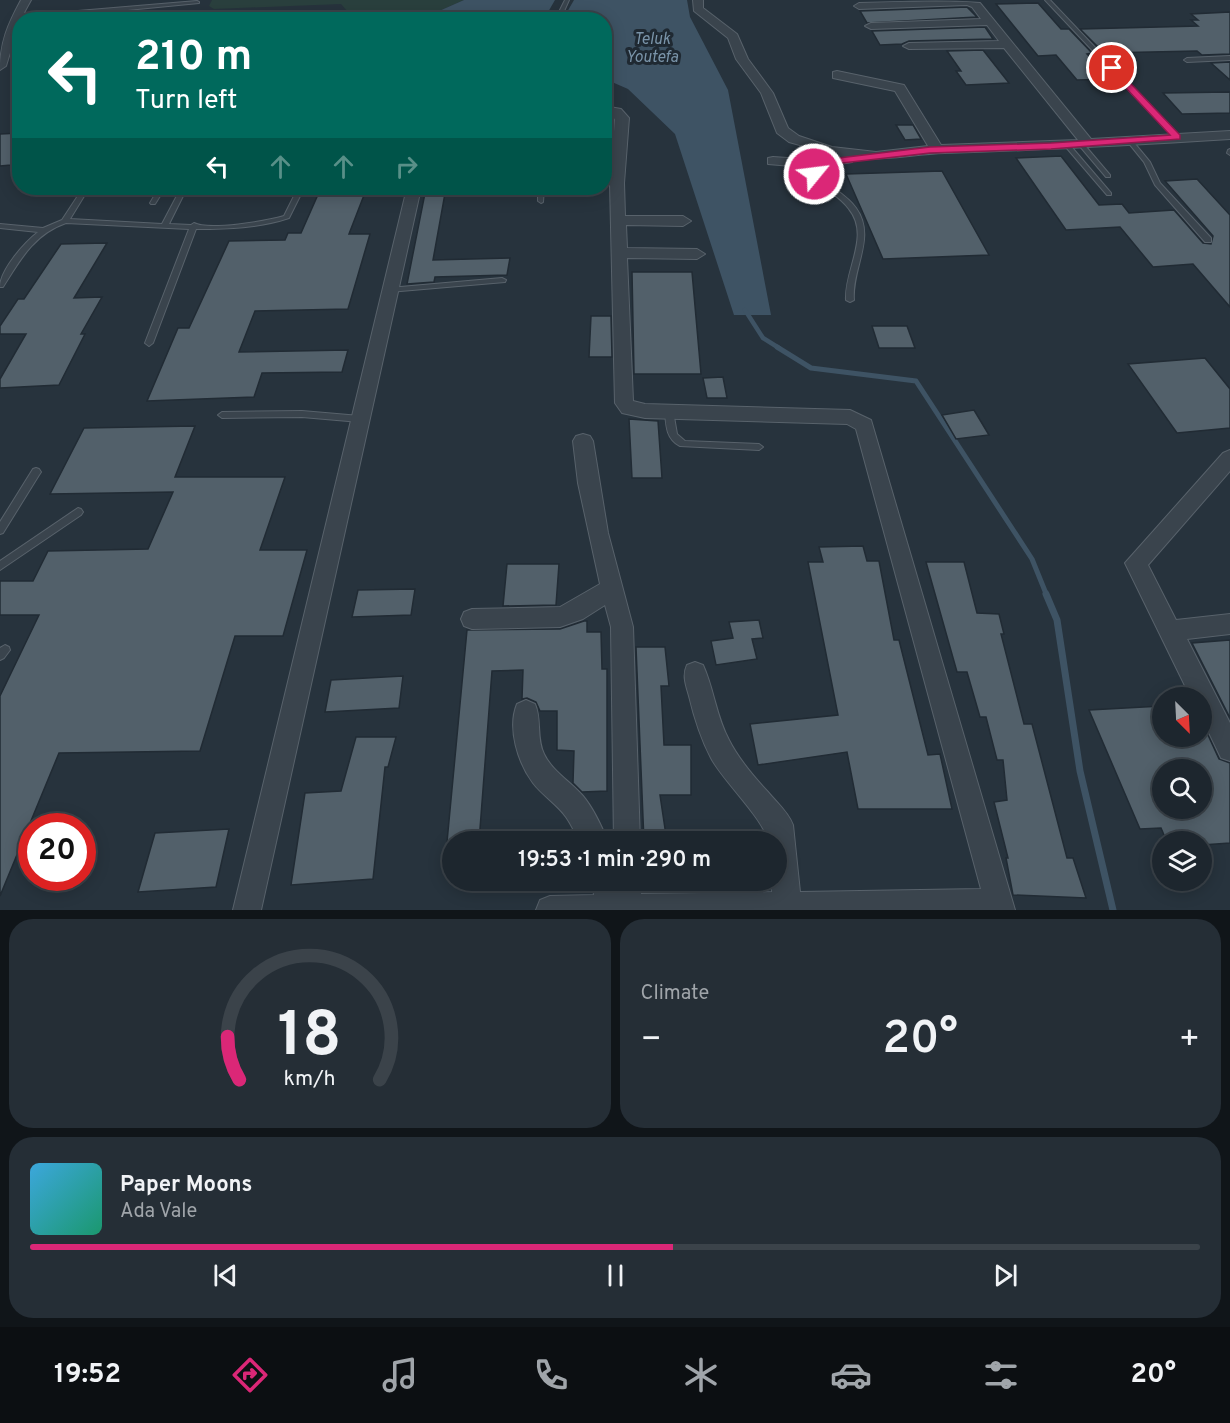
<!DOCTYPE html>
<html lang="en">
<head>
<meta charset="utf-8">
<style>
  body { margin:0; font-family:Overpass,sans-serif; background:#252e36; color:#f1f3f6; height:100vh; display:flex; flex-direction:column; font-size:22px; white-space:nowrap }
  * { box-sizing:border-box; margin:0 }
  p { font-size:20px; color:#a0a5aa }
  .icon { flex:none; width:33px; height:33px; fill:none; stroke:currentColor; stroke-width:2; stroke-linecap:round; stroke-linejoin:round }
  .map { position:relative; height:910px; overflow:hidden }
  .sheet { display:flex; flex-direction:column; gap:9px; padding:9px; background:#101519; flex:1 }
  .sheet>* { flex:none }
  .top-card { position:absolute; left:12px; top:12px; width:600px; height:183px; border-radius:24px; box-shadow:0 3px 15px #0003,0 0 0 2px #3b434a; background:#00695c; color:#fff; overflow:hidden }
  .needle { width:39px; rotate:156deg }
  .tools { position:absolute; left:1152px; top:687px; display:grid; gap:12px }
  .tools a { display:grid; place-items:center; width:60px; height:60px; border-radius:50%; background:#1d262e; box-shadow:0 3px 15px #0003,0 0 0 2px #3b434a; font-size:30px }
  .speed { position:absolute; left:18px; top:813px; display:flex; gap:12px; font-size:30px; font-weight:700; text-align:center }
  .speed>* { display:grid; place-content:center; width:78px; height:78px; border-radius:50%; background:#1d262e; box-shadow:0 3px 15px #0003,0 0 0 2px #3b434a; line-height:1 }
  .speed .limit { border:9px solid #d22; background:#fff; color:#111 }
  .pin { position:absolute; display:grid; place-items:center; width:51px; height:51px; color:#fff; margin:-26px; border:3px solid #fff; border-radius:50%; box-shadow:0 2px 6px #0007 }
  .me { position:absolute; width:66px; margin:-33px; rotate:61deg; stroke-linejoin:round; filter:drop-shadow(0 0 4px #0008) }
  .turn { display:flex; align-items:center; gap:21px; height:126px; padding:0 24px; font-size:27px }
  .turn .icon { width:78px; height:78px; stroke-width:2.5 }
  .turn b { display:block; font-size:42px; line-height:51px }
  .lanes { display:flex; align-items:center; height:57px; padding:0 24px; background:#0003; justify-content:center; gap:30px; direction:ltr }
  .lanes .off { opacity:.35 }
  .big { font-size:45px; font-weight:600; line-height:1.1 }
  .sheet .card { flex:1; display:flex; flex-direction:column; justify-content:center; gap:9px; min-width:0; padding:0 21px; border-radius:24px; background:#252e36 }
  .sheet .dial { align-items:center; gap:0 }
  .dial svg { height:156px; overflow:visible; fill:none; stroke:#3b434a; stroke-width:7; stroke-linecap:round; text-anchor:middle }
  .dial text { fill:#f1f3f6; stroke:none }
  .song { display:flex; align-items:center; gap:18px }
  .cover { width:72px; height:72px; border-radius:9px; background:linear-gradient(135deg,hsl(200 70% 55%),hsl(160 70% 35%)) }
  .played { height:6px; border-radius:3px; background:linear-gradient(90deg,#db2777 55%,#3b434a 55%) }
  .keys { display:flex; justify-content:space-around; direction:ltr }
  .heat { display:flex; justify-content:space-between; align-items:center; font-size:33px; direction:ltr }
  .sheet .tiles { flex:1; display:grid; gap:9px; grid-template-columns:1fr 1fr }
  .card:last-child { grid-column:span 2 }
  .trip { position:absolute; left:442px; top:831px; width:345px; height:60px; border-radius:30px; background:#1d262e; box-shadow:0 3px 15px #0003,0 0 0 2px #3b434a; font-weight:600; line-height:60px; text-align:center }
  .tabs { display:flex; height:96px; justify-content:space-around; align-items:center; background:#0c0f12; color:#a0a5aa }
  .tabs .icon { width:42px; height:42px }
  .tabs .on { color:#db2777 }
  .tabs b { font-size:27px; color:#f1f3f6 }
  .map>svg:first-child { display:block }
  .green { fill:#2a403e }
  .water { fill:#3e5364 }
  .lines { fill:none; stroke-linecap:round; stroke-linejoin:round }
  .stream-far2 { stroke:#3e5364; stroke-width:4.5 }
  .stream-far1 { stroke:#3e5364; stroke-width:5 }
  .stream { stroke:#3e5364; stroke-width:7 }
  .building { fill:#52606a; stroke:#212b34; stroke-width:1.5; fill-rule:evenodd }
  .service-casing { stroke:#58626b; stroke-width:2 }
  .minor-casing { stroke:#58626b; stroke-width:2 }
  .service { fill:#3a444d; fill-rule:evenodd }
  .minor { fill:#3a444d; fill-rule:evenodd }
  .route { fill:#db2777; stroke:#8e194d; stroke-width:1.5 }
  .labels { text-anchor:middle; stroke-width:6; stroke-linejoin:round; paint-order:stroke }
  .far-water-label { font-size:16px; font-style:italic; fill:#7a94a9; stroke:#1f2932 }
</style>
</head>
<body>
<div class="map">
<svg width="1230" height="910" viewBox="0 0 1230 910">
  <rect width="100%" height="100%" fill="#27333d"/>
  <path class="green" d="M212,0H464L439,11L431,20L354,19L341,4L214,9L209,6Z"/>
  <path class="water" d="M464,0H555L544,19H431L439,11Z
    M574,0H687L690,17L728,90L771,315H734L675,134L628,89L605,79L604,20L563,19Z"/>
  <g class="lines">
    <path class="stream-far2" d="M745,310L763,338L779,348"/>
    <path class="stream-far1" d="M777,347L811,368L916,381L1032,559L1047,596"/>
    <path class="stream" d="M1046,594L1057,620L1080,771L1113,910"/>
  </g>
  <path class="building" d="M1038,3L1061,29H1069L1092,53L1087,54L1112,79L1077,80L1056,55L1038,56L996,4Z
    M967,7L977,17L867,23L860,11Z
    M1230,12V54L1202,55L1197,51L1104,53L1080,29L1198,26L1191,20H1198L1191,14Z
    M985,27L993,39L909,41L902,44L880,45L872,31Z
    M983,50L1009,83L966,85L956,71H961L947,51Z
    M1230,62V80L1211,63Z
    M1230,92V113L1182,114L1163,93Z
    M896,125H913L921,139L905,140Z
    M20,133V155L11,165L0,166V134Z
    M1061,156L1099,205L1122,204L1129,213L1174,210L1203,243L1211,244L1213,236L1165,181L1197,179L1230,215V307L1193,264L1153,267L1120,227L1066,230L1016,158Z
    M942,171L989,255L883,259L846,174Z
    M426,188H446L433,260L510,258L507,275L435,277L434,282L407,284Z
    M320,190H366L349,234H370L348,309L255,311L239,352L348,350L342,372L262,373L254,397L147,401L178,328H189L229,241L285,240L288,233H301Z
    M107,243L74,298L102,297L81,334H85L59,385L0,388V379L26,334H0V326L18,299H24L61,244Z
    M632,272H692L701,374H634Z
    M591,316H611L612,357H589Z
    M872,326H907L915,348H879Z
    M1205,358L1230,389V428L1177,433L1128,364Z
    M723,377L727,398H707L703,378Z
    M974,410L989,435L956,439L942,415Z
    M629,419L658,421L662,478H632Z
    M195,426L175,477H285L260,550H307L283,636H235L200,751L59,753L0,896V696L39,615H0V581H33L48,551L148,549L173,492L50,494L84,428Z
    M863,546L867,561H879L894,640H899L928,755L940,754L952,809H858L847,752L758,765L750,724L838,715L808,562H823L819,547Z
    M926,562H964L977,613L999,614L1004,634H1001L1024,724H1032L1067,858H1073L1086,898L1013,895L1006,858H1008L994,802L1007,800L1003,760H997L986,717H980L967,672H957Z
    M507,564H559L556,605L503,606Z
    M415,589L411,615L352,617L358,590Z
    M759,620L763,638L752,639L757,659L716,665L711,641L733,638L729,622Z
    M584,621H587V632H601L602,669H607V791L582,792L573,783L574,751L557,750V711H540L536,702L527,698L522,699L523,670L492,671L479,842H447L467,630L560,629Z
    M1230,640V718L1192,643Z
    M636,647H665L669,686H661L664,745H691V795H660L667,842H644Z
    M403,676L399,708L325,712L331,680Z
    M1162,706V736H1202V722L1219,759L1230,763V843L1202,845V842H1167L1161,828L1140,829L1089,710ZM1162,770H1202V808H1162Z
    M356,737H396L388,767H385L373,879L291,885L305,793L341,791Z
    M229,829L216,887L138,892L155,833Z"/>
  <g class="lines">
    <defs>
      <path id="service" d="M565,0H569L560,20H555Z
        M1045,0H1050L1179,136V138H1175Z
        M197,1L199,2V3L66,16L20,17L17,15L20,13L66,12Z
        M1230,56V60L1187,62L1184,60L1187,58Z
        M1127,139H1131L1150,162L1160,183L1211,238V242H1205L1155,185L1144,162L1127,141Z
        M1078,142H1082L1110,175V177H1106L1078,144Z
        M1065,144H1069L1111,193V195H1107L1065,146Z
        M1230,149V155L1227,153L1228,150Z
        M822,161L825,163L817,174C829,187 846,194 856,208C877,237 851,269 854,300L850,302L846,300C844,270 871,236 849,209C839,195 821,188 811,174L820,162Z
        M83,188H89L70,219L162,224L181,188H187L169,224L191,225L194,223C209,231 267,221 284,216L298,188H304L289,218C259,228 228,229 196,229L153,343L149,346L145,343L189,229L66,223C34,234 20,260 3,287H0C0,270 24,243 38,232L0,228V224L43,228L62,220Z
        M159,188H165L155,204H151L150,203Z
        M538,188H544L543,202L541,203L538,201Z
        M502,278L506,280L505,282L389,292L385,290L389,288Z
        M669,408L673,411L677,434L685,441L759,444L763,447L759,450L680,446C666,439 666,425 665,411Z
        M302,411L360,416L364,419L360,422L302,417L222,418L218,415L222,412Z
        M36,468L39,469L41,472L39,475L3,533L0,534V522L33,469Z
        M78,508L81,509L83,512L81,515L0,570V561Z
        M5,645L9,647L10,650L4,658L0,660V648Z"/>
      <path id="minor" d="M21,0H31L20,20L6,66L0,70C0,42 8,24 21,0Z
        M693,0H703V8L737,34L748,59L773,93L788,128L799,136L832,147L876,152L928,146L895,91L833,78V72L837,71L904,85L941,145L1078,140L1004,48L909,49L903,46L909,43L999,41L987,25L871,29L865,26L871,23L981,19L972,7L967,5L859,9L854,6L859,3C889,2 954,0 980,3L1091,139L1230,131V139C1135,145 1040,150 945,153C913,154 884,161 853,158L852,162L816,168L768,164V158L773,157L816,160L839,156L789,142L777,133L761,93L736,59L728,38L694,11Z
        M604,106L621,109L629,118L624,183L625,216H683L691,221L683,226L626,225L627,248L697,249L705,254L697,259L627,258L633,401L645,404L850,410L871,420L1015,910H536L540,900L550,896L594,895L592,880H641V894L772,892L771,880H777V842H768C766,821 723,781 711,758C701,739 694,717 689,696C686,685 682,676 687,665L695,662L703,665C714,689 716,716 729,740C738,758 754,777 768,792C777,803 788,812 793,825L800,892L981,889L856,429L847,424L645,418L622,413L615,403L610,183L615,119L604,114Z
        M407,188H421L261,910H233Z
        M583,434L590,436L593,441L608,533L633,627L640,842H614L611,627L605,605L583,619L560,627L472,629L464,626L461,619L464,612L472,609L560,607L600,584L578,483L573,441L576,436Z
        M1230,450V471L1148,565L1176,620L1230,614V634L1187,639L1230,723V761L1221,758L1202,718V698H1191L1125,563L1223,453Z
        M526,700L535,704C542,720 536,738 544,754C552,771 571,782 583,796C593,808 602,827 608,842H580C575,833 571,824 566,817C557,804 543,796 533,783C518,763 507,728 517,704Z"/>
    </defs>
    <use href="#service" class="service-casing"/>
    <use href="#minor" class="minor-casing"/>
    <use href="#service" class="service"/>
    <use href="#minor" class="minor"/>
  </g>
  <path class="route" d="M1109,67H1115L1180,135V139L1051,149L930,153L825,165L818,176L809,174L822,160L930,147L1051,143L1170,135L1109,70Z"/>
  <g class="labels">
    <g class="far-water-label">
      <text x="652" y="44">Teluk<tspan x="652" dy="18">Youtefa</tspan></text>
    </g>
  </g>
</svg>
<div class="tools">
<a><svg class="needle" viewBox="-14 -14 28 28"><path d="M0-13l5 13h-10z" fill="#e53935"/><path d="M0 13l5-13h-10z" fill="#a0a5aa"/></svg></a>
<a><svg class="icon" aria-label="search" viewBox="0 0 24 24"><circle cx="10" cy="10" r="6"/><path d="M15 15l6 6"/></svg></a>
<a><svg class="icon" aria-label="layers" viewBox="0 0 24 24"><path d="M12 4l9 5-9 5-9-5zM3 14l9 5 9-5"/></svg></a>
</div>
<div class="speed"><div class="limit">20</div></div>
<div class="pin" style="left:1112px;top:68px;background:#d93025"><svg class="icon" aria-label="arrive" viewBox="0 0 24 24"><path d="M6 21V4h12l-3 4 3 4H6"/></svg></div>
<svg class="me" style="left:814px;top:174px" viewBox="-20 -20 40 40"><circle r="17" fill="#db2777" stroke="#fff" stroke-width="3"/><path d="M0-11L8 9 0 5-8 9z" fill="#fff"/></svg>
<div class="trip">19:53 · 1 min · 290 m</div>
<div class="top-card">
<div class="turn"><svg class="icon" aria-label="left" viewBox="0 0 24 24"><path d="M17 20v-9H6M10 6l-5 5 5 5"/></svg><div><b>210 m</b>Turn left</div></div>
<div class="lanes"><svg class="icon" aria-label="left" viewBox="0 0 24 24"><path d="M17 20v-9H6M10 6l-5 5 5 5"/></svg><svg class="icon off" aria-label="ahead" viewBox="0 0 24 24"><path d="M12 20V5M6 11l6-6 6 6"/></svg><svg class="icon off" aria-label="ahead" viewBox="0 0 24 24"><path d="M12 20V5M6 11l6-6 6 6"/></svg><svg class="icon off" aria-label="right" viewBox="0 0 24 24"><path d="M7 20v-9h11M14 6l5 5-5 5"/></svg></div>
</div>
</div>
<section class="sheet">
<div class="tiles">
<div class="card dial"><svg viewBox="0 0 100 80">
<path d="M14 69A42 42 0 1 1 86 69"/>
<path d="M14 69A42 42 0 0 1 8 47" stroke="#db2777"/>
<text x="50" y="56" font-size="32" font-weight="700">18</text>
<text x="50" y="72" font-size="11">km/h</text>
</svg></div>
<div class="card"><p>Climate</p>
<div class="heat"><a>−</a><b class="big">20°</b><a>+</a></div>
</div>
<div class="card">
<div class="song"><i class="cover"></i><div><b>Paper Moons</b><p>Ada Vale</p></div></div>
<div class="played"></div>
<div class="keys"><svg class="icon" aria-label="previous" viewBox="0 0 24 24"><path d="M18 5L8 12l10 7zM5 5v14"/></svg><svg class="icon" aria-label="pause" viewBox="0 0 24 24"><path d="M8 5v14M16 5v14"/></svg><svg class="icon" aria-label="next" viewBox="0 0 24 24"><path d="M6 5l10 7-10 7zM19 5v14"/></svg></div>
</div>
</div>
</section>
<nav class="tabs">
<b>19:52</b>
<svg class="icon on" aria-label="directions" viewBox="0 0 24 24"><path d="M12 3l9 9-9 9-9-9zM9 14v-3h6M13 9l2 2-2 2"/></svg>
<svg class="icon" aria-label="music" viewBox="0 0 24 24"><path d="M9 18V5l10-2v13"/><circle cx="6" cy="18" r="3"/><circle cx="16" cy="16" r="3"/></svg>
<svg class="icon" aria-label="phone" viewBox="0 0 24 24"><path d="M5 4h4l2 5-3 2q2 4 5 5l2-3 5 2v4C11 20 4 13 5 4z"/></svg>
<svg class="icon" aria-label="climate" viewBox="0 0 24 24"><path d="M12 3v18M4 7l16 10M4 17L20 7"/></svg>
<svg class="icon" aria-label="car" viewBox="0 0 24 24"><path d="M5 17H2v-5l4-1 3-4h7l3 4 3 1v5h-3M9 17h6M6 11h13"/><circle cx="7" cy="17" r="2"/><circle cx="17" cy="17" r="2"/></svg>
<svg class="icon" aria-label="filters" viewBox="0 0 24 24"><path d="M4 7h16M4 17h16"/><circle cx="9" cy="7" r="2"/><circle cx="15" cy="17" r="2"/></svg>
<b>20°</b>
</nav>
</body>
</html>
